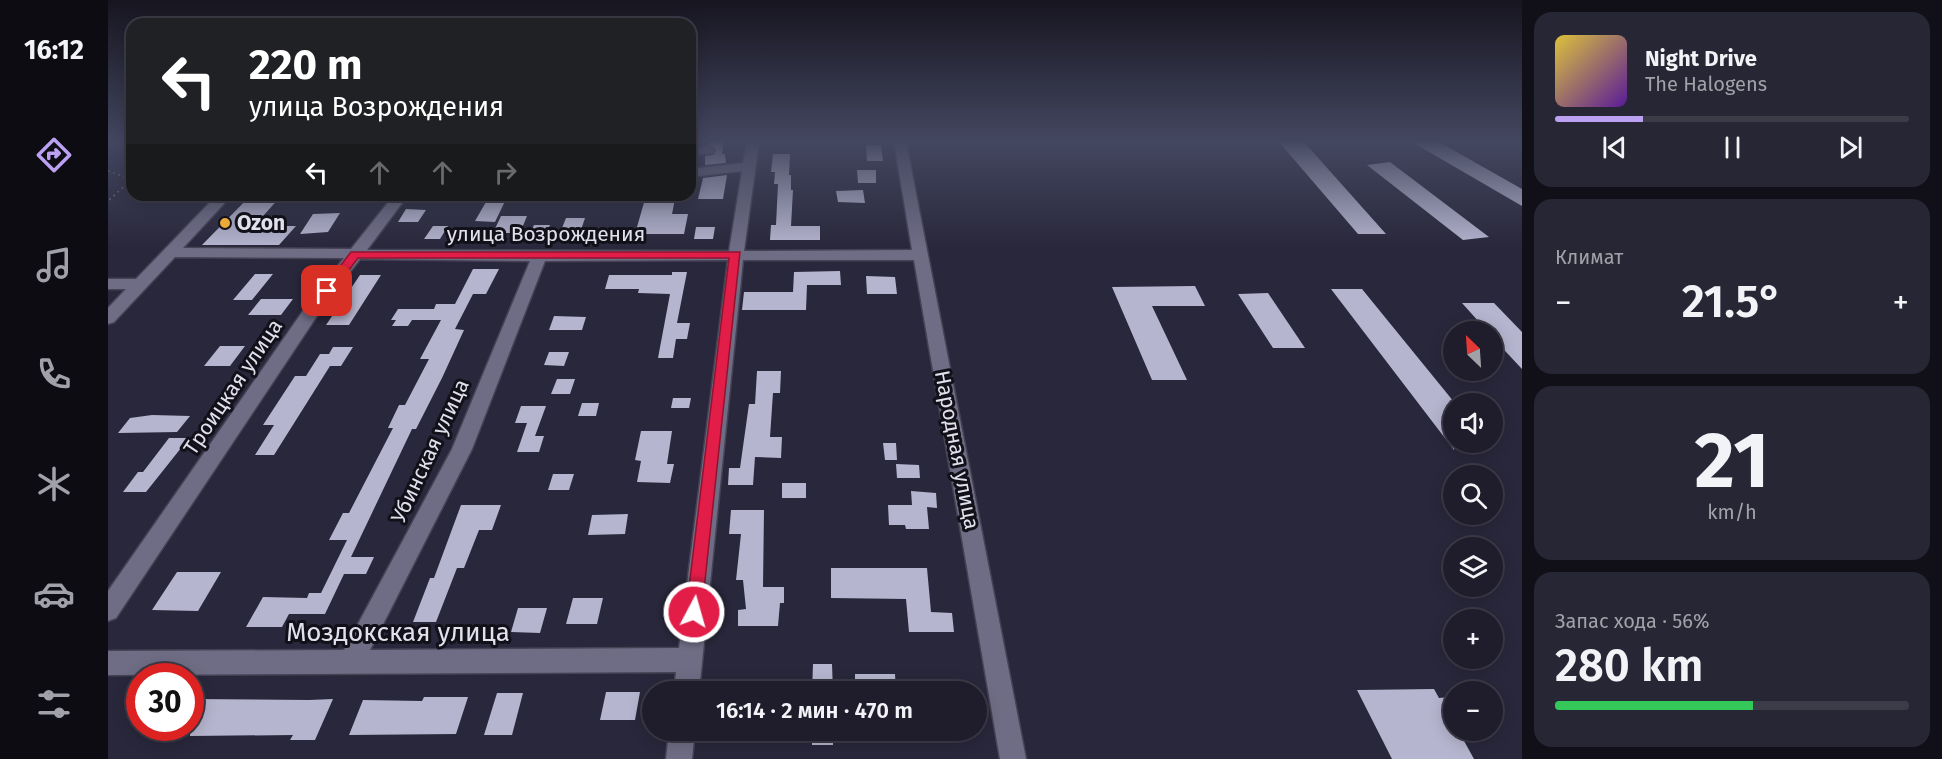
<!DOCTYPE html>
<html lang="ru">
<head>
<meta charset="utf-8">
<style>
  body { margin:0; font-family:"Fira Sans",sans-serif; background:#272634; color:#f1f3f6; height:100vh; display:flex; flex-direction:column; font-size:22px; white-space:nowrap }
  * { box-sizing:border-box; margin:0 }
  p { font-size:20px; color:#a1a2a9 }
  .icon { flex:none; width:33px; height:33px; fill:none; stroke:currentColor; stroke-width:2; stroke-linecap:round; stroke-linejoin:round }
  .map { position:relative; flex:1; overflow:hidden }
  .sheet { display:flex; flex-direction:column; gap:12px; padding:12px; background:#111018; width:420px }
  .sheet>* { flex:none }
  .hud { position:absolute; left:18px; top:18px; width:570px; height:183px; border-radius:18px; box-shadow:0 3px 15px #0003,0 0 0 2px #3c3b48; background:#202124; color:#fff; overflow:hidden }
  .needle { width:39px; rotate:335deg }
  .fabs { position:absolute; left:1335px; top:321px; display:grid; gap:12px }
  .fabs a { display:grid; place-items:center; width:60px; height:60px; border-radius:50%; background:#1f1d2c; box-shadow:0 3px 15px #0003,0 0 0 2px #3c3b48; font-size:30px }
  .speed { position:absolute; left:18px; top:663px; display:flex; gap:12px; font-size:30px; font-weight:700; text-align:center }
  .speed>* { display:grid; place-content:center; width:78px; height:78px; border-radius:50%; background:#1f1d2c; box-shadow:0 3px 15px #0003,0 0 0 2px #3c3b48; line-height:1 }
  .speed .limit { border:9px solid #d22; background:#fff; color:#111 }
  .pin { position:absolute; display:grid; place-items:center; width:51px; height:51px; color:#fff; margin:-26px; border-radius:12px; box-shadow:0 3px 9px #0006 }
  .me { position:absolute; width:66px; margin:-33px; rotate:6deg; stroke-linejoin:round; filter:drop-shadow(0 0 4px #0008) }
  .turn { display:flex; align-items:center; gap:21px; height:126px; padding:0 24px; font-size:27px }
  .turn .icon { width:78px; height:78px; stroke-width:2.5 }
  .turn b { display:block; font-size:42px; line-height:51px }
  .lanes { display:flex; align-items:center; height:57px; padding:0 24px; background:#0003; justify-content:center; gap:30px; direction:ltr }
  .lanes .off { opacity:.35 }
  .big { font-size:45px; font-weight:600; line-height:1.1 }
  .sheet .widget { flex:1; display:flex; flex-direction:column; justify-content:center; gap:9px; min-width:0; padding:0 21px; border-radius:18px; background:#272634 }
  .sheet .dial { align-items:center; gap:0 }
  .dial b { font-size:78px; line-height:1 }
  .song { display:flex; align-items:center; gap:18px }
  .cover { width:72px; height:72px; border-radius:9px; background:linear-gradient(135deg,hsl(50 70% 55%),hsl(270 70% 35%)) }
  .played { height:6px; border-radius:3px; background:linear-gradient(90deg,#bca0f2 25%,#3c3b48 25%) }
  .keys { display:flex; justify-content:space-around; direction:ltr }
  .heat { display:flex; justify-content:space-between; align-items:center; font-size:33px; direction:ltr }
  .charge { height:9px; border-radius:4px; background:linear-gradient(90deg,#34c759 56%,#3c3b48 0) }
  .trip { position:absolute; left:534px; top:681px; width:345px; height:60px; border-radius:30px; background:#1f1d2c; box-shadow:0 3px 15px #0003,0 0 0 2px #3c3b48; font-weight:600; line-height:60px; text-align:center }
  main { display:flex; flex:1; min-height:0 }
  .dock { display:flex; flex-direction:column; width:108px; justify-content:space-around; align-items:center; background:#0c0c12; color:#a1a2a9 }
  .dock .icon { width:42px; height:42px }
  .dock .active { color:#bca0f2 }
  .dock b { font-size:27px; color:#f1f3f6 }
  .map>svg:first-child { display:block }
  .building { fill:#b6b5cf }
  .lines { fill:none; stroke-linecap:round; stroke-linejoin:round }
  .minor-casing { stroke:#444253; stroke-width:3 }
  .path { stroke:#888798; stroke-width:1.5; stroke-dasharray:1.5 4; stroke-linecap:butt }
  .minor { fill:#6f6d85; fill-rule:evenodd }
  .route { fill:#e11d48; stroke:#92132f; stroke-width:1.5 }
  .poi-dot { fill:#eaaa38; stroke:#12111a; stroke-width:2 }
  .labels { text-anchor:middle; stroke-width:6; stroke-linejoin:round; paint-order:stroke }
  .poi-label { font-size:21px; font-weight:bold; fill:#e1e1ee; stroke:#12111a; text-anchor:start }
  .street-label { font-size:21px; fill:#e1e1ee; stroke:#12111a }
  .near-street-label { font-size:26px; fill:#e1e1ee; stroke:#12111a }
</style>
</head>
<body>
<main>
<nav class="dock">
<b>16:12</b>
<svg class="icon active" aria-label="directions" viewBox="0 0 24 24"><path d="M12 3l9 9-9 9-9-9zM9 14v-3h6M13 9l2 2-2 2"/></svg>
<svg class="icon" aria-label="music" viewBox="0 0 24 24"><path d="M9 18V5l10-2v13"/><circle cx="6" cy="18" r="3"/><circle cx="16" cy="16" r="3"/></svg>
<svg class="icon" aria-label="phone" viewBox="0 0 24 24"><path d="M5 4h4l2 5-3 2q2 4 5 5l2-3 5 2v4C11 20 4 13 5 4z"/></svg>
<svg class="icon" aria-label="climate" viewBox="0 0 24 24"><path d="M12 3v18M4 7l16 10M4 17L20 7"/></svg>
<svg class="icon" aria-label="car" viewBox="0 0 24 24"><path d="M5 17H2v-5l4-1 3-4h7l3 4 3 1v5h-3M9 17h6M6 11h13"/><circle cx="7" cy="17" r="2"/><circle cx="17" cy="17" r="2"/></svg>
<svg class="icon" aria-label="filters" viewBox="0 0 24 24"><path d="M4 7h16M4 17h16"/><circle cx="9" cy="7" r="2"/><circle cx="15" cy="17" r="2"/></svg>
</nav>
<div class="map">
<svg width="1414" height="759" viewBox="0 0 1414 759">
  <rect width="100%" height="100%" fill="#29273b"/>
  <path class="building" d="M599,142H616L614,154H617L618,163L597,165V156L605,155L608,151Z
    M1171,142H1196L1278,234H1250Z
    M1304,142H1331L1414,189V206Z
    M758,145H773L775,161H759Z
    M665,154H682L681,175H683V190H685L683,226H712V240H662L663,225H668L670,184H666L667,172H663Z
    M1282,162L1381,237L1355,240L1259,165Z
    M749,170H768V183H750Z
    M619,175L615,199H590L595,178Z
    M755,190L757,203L730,202L728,191Z
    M143,195L173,196L155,216H170L162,226H188L171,245H94Z
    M382,195H400L387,222L367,221Z
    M537,199H567L564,214H580L576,234H527Z
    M298,209L318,210L310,222H290Z
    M232,213L220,232L192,234L205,214Z
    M393,216H419L412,233H385Z
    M458,218H477L472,233H452Z
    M426,225H442L437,237H420Z
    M325,226H340L332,239H316Z
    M588,227H607L605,239H586Z
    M365,269H391L378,294H365L347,329L356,330L334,378L308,429H304L243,557H266L258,574H236L217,614H181L174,627H138L155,597L199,598L201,593H213L239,540H221L235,513H241L285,428H280L291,405H297L321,359H312L333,320H304L300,326H284L288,320H283L290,309H326L328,304H347Z
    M732,271L733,285H699L698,310H634L636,292H685L686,272Z
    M564,272H579L569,323H582L579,339H568L565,358H550L562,294L530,293L531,289H497L501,275H564Z
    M147,274H165L144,300H125Z
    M252,275H273L241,325H218Z
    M758,276L787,277L789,294H759Z
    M1087,286L1097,306H1044L1079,380H1044L1004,287Z
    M1223,289H1254L1346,402V450Z
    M1160,293L1197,348H1165L1130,294Z
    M153,299H185L173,315H140Z
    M1354,303H1386L1414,332V369L1384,337V332H1380Z
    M446,316L478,317L474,330H441Z
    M112,346H137L122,366H96Z
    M225,347H245L233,366H222L166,455H147L166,425H155L187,376H198L212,354H221Z
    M441,352H461L456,366L436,365Z
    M649,371H673L672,393H665L662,437H674L673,458L647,457L645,485H620L621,468H632L641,404H647Z
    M449,379H467L462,394H443Z
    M565,398H583L581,408H563Z
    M474,403H491L488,416H470Z
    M413,406H438L427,436H436L431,452H409L419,423H407Z
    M44,415L82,416L69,432L10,433L22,418Z
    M533,431H564L559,464H566L562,483L529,482L533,461L527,460Z
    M61,438H81L38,492H15L30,472H35Z
    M775,443H788L789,460H777Z
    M788,464L811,465L812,478H789Z
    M445,474H466L461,490H440Z
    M674,483H698V498H674Z
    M803,491L828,493L829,508L819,507L821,529H798L797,525H781L780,505H804Z
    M353,505H393L384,530H371L356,568H349L328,622H305L322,578H326Z
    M623,510H656L655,587H676V603H672L670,626H630V610L638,609L635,580H628L633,534H621Z
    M520,514L517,534L480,535L484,515Z
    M723,568H819L823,612L844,613L846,632H801L798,599L723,598Z
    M69,572H113L90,611L44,610Z
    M465,598H495L489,624H458Z
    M410,608H439L432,633L403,632Z
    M705,664H724L725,692H704Z
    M747,674H787L788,692H747Z
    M1326,689L1331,698L1342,697L1346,703V730H1350L1366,759H1284L1249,690Z
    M498,692H532L527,720H492Z
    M389,693H415L404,735H376Z
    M316,697H360L348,734L241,735L255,700L314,701Z
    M82,699L201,700L225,699L207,740H182L185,735L82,736Z
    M704,730H725V745H704Z"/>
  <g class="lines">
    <defs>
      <path id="minor" d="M639,142H651L636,251L804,250L786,142H798L918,759H892L806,260H635L591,692H566L568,672L0,675V651L236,650L344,449L422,261L252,259L211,313L8,618L0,621V591L199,305L236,258L67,257L6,322L0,324V308L18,289H0V279H28L109,195H124L75,248L243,249L286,195H300L259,250L621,251L634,171L582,177V169L635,163ZM620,260L571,648L262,650L364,449L437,261Z
        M600,146L606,150L605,153L582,155V147Z
        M561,730H587L584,759H558Z"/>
    </defs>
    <use href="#minor" class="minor-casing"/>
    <path class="path" d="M0,171L19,178L21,182L0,201"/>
    <use href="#minor" class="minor"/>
  </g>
  <linearGradient id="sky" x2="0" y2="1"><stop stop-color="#171520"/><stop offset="0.57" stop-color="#434760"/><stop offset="1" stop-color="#434760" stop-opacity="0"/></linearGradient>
  <rect width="1414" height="248" fill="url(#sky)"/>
  <path class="route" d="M243,252H632L593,618L586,620L580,618L578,612L621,258H250L223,294H215V288Z"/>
  <circle class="poi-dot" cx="117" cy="223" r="6"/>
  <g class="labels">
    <g class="poi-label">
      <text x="129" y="230">Ozon</text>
    </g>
    <g class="street-label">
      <text x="438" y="241">улица Возрождения</text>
      <text transform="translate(125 387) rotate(-56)" y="7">Троицкая улица</text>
      <text transform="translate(849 450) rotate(79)" y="7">Народная улица</text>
      <text transform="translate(322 451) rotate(-65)" y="7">Убинская улица</text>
    </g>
    <g class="near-street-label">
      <text x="290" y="641">Моздокская улица</text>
    </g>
  </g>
</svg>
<div class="fabs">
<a><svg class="needle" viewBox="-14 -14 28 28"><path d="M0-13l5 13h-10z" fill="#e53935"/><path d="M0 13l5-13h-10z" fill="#a1a2a9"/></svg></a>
<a><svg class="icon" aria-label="sound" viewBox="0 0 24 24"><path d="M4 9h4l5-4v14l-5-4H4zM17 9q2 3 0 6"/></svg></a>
<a><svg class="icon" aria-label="search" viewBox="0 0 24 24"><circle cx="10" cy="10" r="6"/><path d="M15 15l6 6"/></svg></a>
<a><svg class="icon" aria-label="layers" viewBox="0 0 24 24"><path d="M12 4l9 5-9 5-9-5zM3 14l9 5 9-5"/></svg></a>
<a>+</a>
<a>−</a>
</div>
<div class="speed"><div class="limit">30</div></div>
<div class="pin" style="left:219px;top:291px;background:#d93025"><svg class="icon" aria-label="arrive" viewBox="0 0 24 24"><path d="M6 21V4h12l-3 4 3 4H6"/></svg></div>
<svg class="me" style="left:586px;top:612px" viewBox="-20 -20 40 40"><circle r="17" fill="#e11d48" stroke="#fff" stroke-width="3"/><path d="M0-11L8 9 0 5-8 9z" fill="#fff"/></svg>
<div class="trip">16:14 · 2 мин · 470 m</div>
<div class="hud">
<div class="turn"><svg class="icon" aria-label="left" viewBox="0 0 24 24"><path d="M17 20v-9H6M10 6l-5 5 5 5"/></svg><div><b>220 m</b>улица Возрождения</div></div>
<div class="lanes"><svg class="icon" aria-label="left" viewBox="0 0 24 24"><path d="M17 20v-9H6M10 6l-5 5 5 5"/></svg><svg class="icon off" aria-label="ahead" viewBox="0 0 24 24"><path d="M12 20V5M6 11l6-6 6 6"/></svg><svg class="icon off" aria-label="ahead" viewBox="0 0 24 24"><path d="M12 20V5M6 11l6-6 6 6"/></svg><svg class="icon off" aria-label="right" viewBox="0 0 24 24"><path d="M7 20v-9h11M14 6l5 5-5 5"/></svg></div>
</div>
</div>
<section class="sheet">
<div class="widget">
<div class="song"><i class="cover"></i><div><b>Night Drive</b><p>The Halogens</p></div></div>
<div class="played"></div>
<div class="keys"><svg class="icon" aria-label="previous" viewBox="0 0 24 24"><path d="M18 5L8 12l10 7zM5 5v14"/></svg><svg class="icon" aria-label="pause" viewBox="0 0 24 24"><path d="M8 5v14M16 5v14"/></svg><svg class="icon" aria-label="next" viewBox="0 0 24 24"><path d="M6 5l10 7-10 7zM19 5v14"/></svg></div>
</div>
<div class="widget"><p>Климат</p>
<div class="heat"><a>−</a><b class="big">21.5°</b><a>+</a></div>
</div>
<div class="widget dial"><b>21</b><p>km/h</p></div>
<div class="widget"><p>Запас хода · 56%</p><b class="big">280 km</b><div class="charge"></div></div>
</section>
</main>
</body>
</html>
